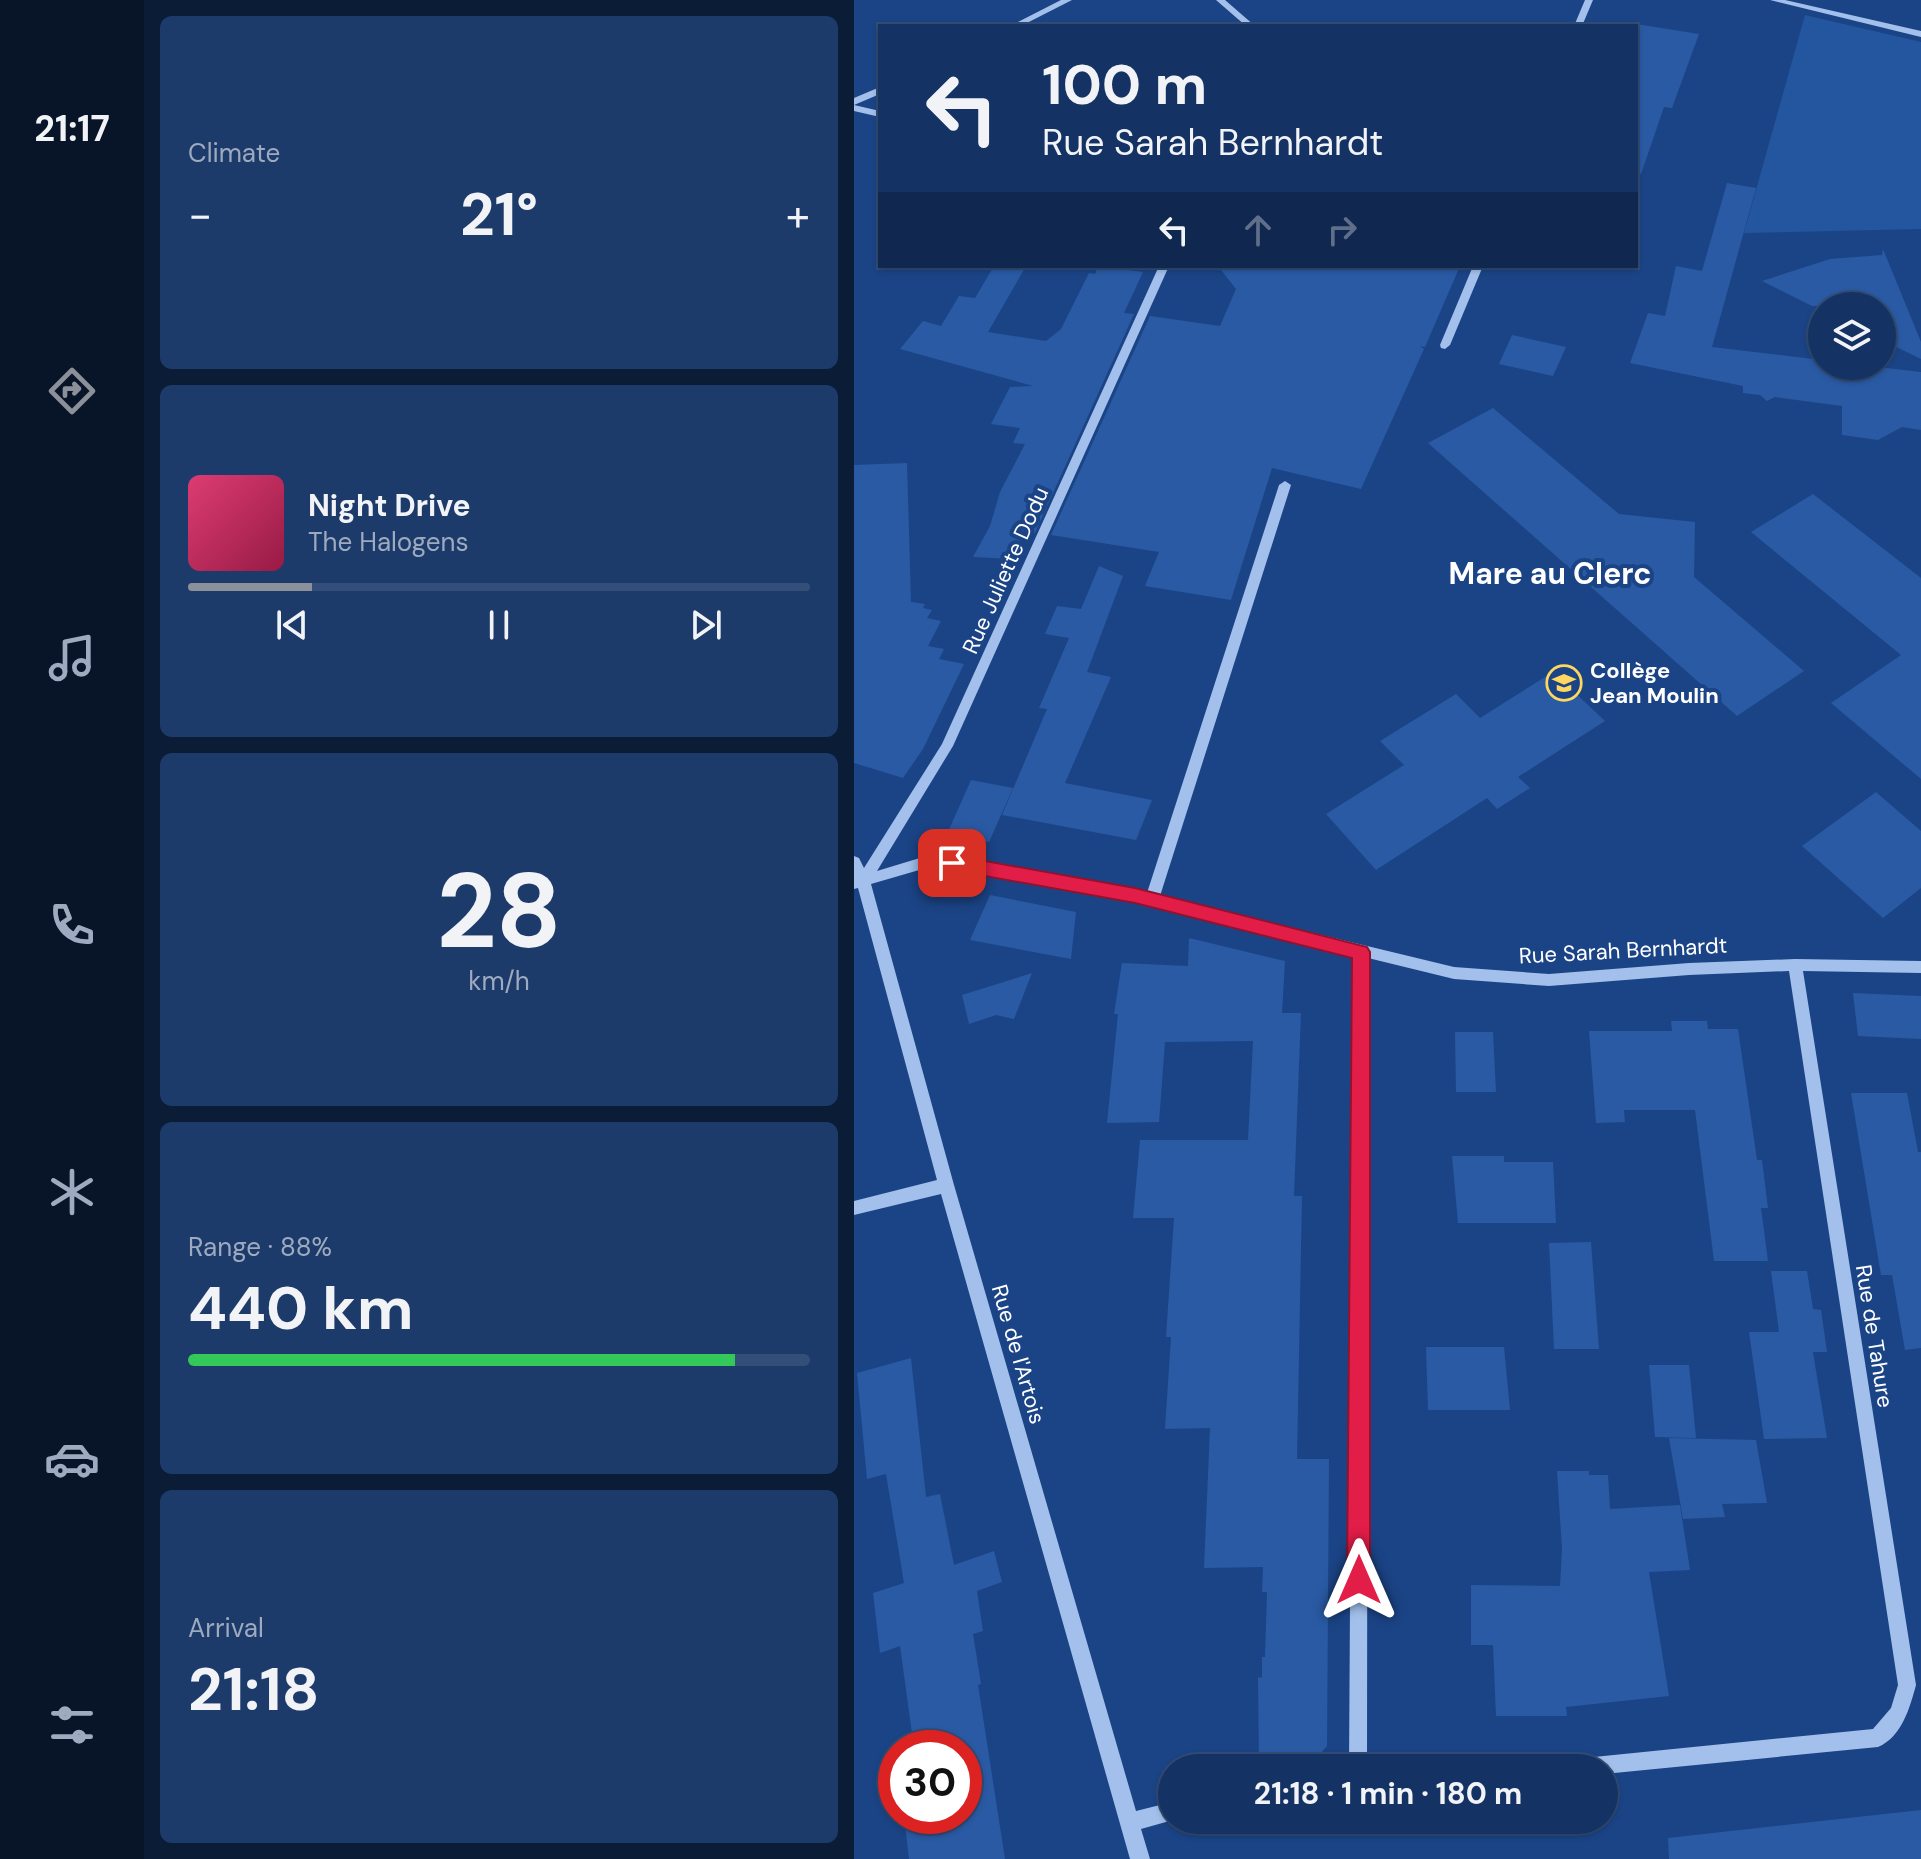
<!DOCTYPE html>
<html lang="en">
<head>
<meta charset="utf-8">
<style>
  body { margin:0; font-family:"DM Sans",sans-serif; background:#1d3b6a; color:#f1f3f6; height:100vh; display:flex; flex-direction:column; font-size:30px; white-space:nowrap }
  * { box-sizing:border-box; margin:0 }
  p { font-size:26px; color:#9daabf }
  .icon { flex:none; width:44px; height:44px; fill:none; stroke:currentColor; stroke-width:2; stroke-linecap:round; stroke-linejoin:round }
  .map { position:relative; flex:1; overflow:hidden }
  .drawer { display:flex; flex-direction:column; gap:16px; padding:16px; background:#0b1c37; width:710px }
  .drawer>* { flex:none }
  .banner { position:absolute; left:24px; top:24px; width:760px; height:244px; border-radius:0px; box-shadow:0 2px 6px #0004,0 0 0 2px #334e78; background:#143364; color:#f1f3f6; overflow:hidden }
  .controls { position:absolute; left:954px; top:292px; display:grid; gap:16px }
  .controls a { display:grid; place-items:center; width:88px; height:88px; border-radius:50%; background:#143364; box-shadow:0 2px 6px #0004,0 0 0 2px #334e78; font-size:40px }
  .speed { position:absolute; left:24px; top:1730px; display:flex; gap:16px; font-size:40px; font-weight:700; text-align:center }
  .speed>* { display:grid; place-content:center; width:104px; height:104px; border-radius:50%; background:#143364; box-shadow:0 2px 6px #0004,0 0 0 2px #334e78; line-height:1 }
  .speed .limit { border:12px solid #d22; background:#fff; color:#111 }
  .pin { position:absolute; display:grid; place-items:center; width:68px; height:68px; color:#fff; margin:-34px; border-radius:16px; box-shadow:0 4px 12px #0006 }
  .me { position:absolute; width:88px; margin:-44px; rotate:0deg; stroke-linejoin:round; filter:drop-shadow(0 0 6px #0008) }
  .turn { display:flex; align-items:center; gap:28px; height:168px; padding:0 32px; font-size:36px }
  .turn .icon { width:104px; height:104px; stroke-width:2.5 }
  .turn b { display:block; font-size:56px; line-height:68px }
  .lanes { display:flex; align-items:center; height:76px; padding:0 32px; background:#0003; justify-content:center; gap:40px; direction:ltr }
  .lanes .off { opacity:.35 }
  .big { font-size:60px; font-weight:700; line-height:1.1 }
  .drawer .card { flex:1; display:flex; flex-direction:column; justify-content:center; gap:12px; min-width:0; padding:0 28px; border-radius:12px; background:#1d3b6a }
  .drawer .dial { align-items:center; gap:0 }
  .dial b { font-size:104px; line-height:1 }
  .song { display:flex; align-items:center; gap:24px }
  .cover { width:96px; height:96px; border-radius:12px; background:linear-gradient(135deg,hsl(340 70% 55%),hsl(340 70% 35%)) }
  .played { height:8px; border-radius:4px; background:linear-gradient(90deg,#8c9099 20%,#334e78 20%) }
  .keys { display:flex; justify-content:space-around; direction:ltr }
  .heat { display:flex; justify-content:space-between; align-items:center; font-size:44px; direction:ltr }
  .charge { height:12px; border-radius:6px; background:linear-gradient(90deg,#34c759 88%,#334e78 0) }
  .trip { position:absolute; left:304px; top:1754px; width:460px; height:80px; border-radius:40px; background:#143364; box-shadow:0 2px 6px #0004,0 0 0 2px #334e78; font-weight:700; line-height:80px; text-align:center }
  main { display:flex; flex:1; min-height:0 }
  .tabs { display:flex; flex-direction:column; width:144px; justify-content:space-around; align-items:center; background:#081428; color:#9daabf }
  .tabs .icon { width:56px; height:56px }
  .tabs .on { color:#8c9099 }
  .tabs b { font-size:36px; color:#f1f3f6 }
  .map>svg:first-child { display:block }
  .green { fill:#24559f }
  .building { fill:#2a5aa4 }
  .lines { fill:none; stroke-linecap:round; stroke-linejoin:round }
  .minor { fill:#a2c0eb; fill-rule:evenodd }
  .route { fill:#e11d48; stroke:#92132f; stroke-width:2 }
  .labels { text-anchor:middle; stroke-width:8; stroke-linejoin:round; paint-order:stroke }
  .street-label { font-size:22px; fill:#fff; stroke:#1b4486 }
  .poi-label { font-size:22px; font-weight:bold; fill:#fff; stroke:#1b4486; text-anchor:start }
  .district-label { font-size:30px; font-weight:bold; fill:#fff; stroke:#1b4486 }
</style>
</head>
<body>
<main>
<nav class="tabs">
<b>21:17</b>
<svg class="icon on" aria-label="directions" viewBox="0 0 24 24"><path d="M12 3l9 9-9 9-9-9zM9 14v-3h6M13 9l2 2-2 2"/></svg>
<svg class="icon" aria-label="music" viewBox="0 0 24 24"><path d="M9 18V5l10-2v13"/><circle cx="6" cy="18" r="3"/><circle cx="16" cy="16" r="3"/></svg>
<svg class="icon" aria-label="phone" viewBox="0 0 24 24"><path d="M5 4h4l2 5-3 2q2 4 5 5l2-3 5 2v4C11 20 4 13 5 4z"/></svg>
<svg class="icon" aria-label="climate" viewBox="0 0 24 24"><path d="M12 3v18M4 7l16 10M4 17L20 7"/></svg>
<svg class="icon" aria-label="car" viewBox="0 0 24 24"><path d="M5 17H2v-5l4-1 3-4h7l3 4 3 1v5h-3M9 17h6M6 11h13"/><circle cx="7" cy="17" r="2"/><circle cx="17" cy="17" r="2"/></svg>
<svg class="icon" aria-label="filters" viewBox="0 0 24 24"><path d="M4 7h16M4 17h16"/><circle cx="9" cy="7" r="2"/><circle cx="15" cy="17" r="2"/></svg>
</nav>
<section class="drawer">
<div class="card"><p>Climate</p>
<div class="heat"><a>−</a><b class="big">21°</b><a>+</a></div>
</div>
<div class="card">
<div class="song"><i class="cover"></i><div><b>Night Drive</b><p>The Halogens</p></div></div>
<div class="played"></div>
<div class="keys"><svg class="icon" aria-label="previous" viewBox="0 0 24 24"><path d="M18 5L8 12l10 7zM5 5v14"/></svg><svg class="icon" aria-label="pause" viewBox="0 0 24 24"><path d="M8 5v14M16 5v14"/></svg><svg class="icon" aria-label="next" viewBox="0 0 24 24"><path d="M6 5l10 7-10 7zM19 5v14"/></svg></div>
</div>
<div class="card dial"><b>28</b><p>km/h</p></div>
<div class="card"><p>Range · 88%</p><b class="big">440 km</b><div class="charge"></div></div>
<div class="card"><p>Arrival</p><b class="big">21:18</b></div>
</section>
<div class="map">
<svg width="1067" height="1859" viewBox="0 0 1067 1859">
  <rect width="100%" height="100%" fill="#1b4486"/>
  <path class="green" d="M951,15L1067,42V229L890,233Z"/>
  <path class="building" d="M782,24L845,34L818,108L810,107L787,174L782,173Z
    M873,183L902,188L858,347L968,360V366H1015L1067,372V430L1048,427L1024,440L988,435V406L921,397L913,401L906,395L889,393V386L776,363L794,313L811,316L822,266L848,271Z
    M1029,249L1067,342V359L1028,340V306H958L908,281L976,259L1028,255Z
    M140,266H172L134,332L192,341L207,329L235,273L241,274L244,266L289,272L270,313L280,314L181,533L170,531L158,559L119,557L136,526L146,492L171,444L159,443L166,428L137,424L156,387L179,386L46,349L69,321L87,326L105,296L121,298Z
    M364,266H606L571,347L566,346L570,349L507,489L418,468L377,600L291,586L305,552L197,535L296,316L366,326L382,289Z
    M658,335L712,347L699,376L645,364Z
    M639,408L765,514L841,522L840,577L950,671L883,716L574,443Z
    M53,463L57,602L71,604L69,608L78,610L73,618L87,621L74,646L90,649L85,659L110,664L69,749L49,778L0,763V465Z
    M959,494L1067,578V779L977,703L1047,655L897,532Z
    M245,566L269,576L233,672L257,677L211,783L298,800L282,840L148,815L193,709L185,708L215,638L191,634L203,606L227,609Z
    M699,672L751,721L664,777L676,788L643,809L633,798L522,870L472,814L550,765L526,741L602,694L626,718Z
    M117,780L159,788L135,842L93,834Z
    M1022,792L1067,831V888L1029,918L948,846Z
    M136,895L222,912L217,959L116,940Z
    M335,938L431,961L428,1013H447L440,1196H448L443,1459H475L473,1746L461,1760L405,1764L404,1677L408,1678V1657H411L413,1592H408L409,1567L350,1568L356,1428L311,1429L317,1337H312L320,1218H279L286,1140H394L399,1041L311,1042L305,1122L253,1123L264,1014H260L268,963L334,966Z
    M178,973L160,1019L142,1015L115,1024L108,995Z
    M999,993L1067,996V1039L1004,1036Z
    M817,1021H853L854,1029H884L903,1160H908L914,1208H907L914,1261H860L841,1110H770L771,1122L742,1123L735,1031H818Z
    M601,1032H639L642,1092H602Z
    M997,1093H1053L1064,1152H1067V1348L1051,1350L1038,1275H1027Z
    M598,1156H650V1162H699L702,1223H604Z
    M737,1242L745,1349H700L695,1243Z
    M917,1271H953L959,1309L967,1310L973,1352H959L973,1438L910,1439L895,1332H925Z
    M572,1347H650L656,1410H574Z
    M57,1358L72,1497L86,1494L100,1565L140,1551L148,1582L123,1591L129,1631L119,1634L127,1684L124,1685L151,1859H55L50,1816H110V1748H60L46,1646L26,1653L19,1593L50,1583L32,1474L13,1479L3,1373Z
    M795,1365H835L842,1438L801,1437Z
    M815,1438L902,1440L913,1503L868,1504L871,1517L829,1519Z
    M703,1471H735V1475H754L756,1509L826,1505L836,1570L795,1572L815,1696L712,1707L713,1716H642L639,1645H617V1585L706,1586L708,1549Z
    M1067,1810V1859H815L814,1838Z"/>
  <g class="lines">
    <path class="minor" d="M207,0H218L167,26H156Z
      M362,0H371L401,26H392Z
      M731,0H739L728,26H720Z
      M916,0H931L1067,31V37Z
      M26,87V94L0,105V98Z
      M0,105L26,111V117L0,111Z
      M305,266H315L99,746L23,871L79,854L150,864L293,893L425,485L431,481L437,485L306,896L600,967L695,974L835,963L941,959L1067,961V973L949,971L1062,1685C1056,1707 1048,1737 1024,1747L750,1774V1768H711L713,1761L720,1759L1019,1729L1037,1708L1044,1685L935,971L835,975L695,986L600,979L514,958L513,1768H495L500,955L281,902L150,876L79,866L17,884L100,1185L282,1811L318,1802L319,1820L287,1829L296,1859H276L87,1194L0,1215V1201L83,1180L4,888L0,889V856L5,858L10,868L88,744Z
      M619,266H629L596,345L591,349L587,348L586,345Z"/>
  </g>
  <path class="route" d="M98,855L281,888L513,947L516,952V1580L513,1588L505,1591L497,1588L493,1580L498,958L281,903L98,870L89,863Z"/>
  <defs>
    <symbol id="school-ring" viewBox="-11 -11 22 22"><circle r="9.5" fill="#1b4486" stroke="#fdd75f" stroke-width="1.5"/><path d="M0-5L7-2L0 1L-7-2ZM-4 1L0 2.5L4 1V4Q0 6-4 4Z" fill="#fdd75f"/></symbol>
  </defs>
  <g fill-rule="evenodd">
    <use href="#school-ring" x="690" y="663" width="40" height="40"/>
  </g>
  <g class="labels">
    <g class="street-label">
      <text transform="translate(151 570) rotate(-66)" y="8">Rue Juliette Dodu</text>
      <text transform="translate(769 950) rotate(-3)" y="8">Rue Sarah Bernhardt</text>
      <text transform="translate(1021 1336) rotate(81)" y="8">Rue de Tahure</text>
      <text transform="translate(165 1354) rotate(74)" y="8">Rue de l'Artois</text>
    </g>
    <g class="poi-label">
      <text x="736" y="678">Collège<tspan x="736" dy="25">Jean Moulin</tspan></text>
    </g>
    <g class="district-label">
      <text x="696" y="584">Mare au Clerc</text>
    </g>
  </g>
</svg>
<div class="controls">
<a><svg class="icon" aria-label="layers" viewBox="0 0 24 24"><path d="M12 4l9 5-9 5-9-5zM3 14l9 5 9-5"/></svg></a>
</div>
<div class="speed"><div class="limit">30</div></div>
<div class="pin" style="left:98px;top:863px;background:#d93025"><svg class="icon" aria-label="arrive" viewBox="0 0 24 24"><path d="M6 21V4h12l-3 4 3 4H6"/></svg></div>
<svg class="me" style="left:505px;top:1580px" viewBox="-20 -20 40 40"><path d="M0-17L14 15 0 8-14 15z" fill="#e11d48" stroke="#fff" stroke-width="4"/></svg>
<div class="trip">21:18 · 1 min · 180 m</div>
<div class="banner">
<div class="turn"><svg class="icon" aria-label="left" viewBox="0 0 24 24"><path d="M17 20v-9H6M10 6l-5 5 5 5"/></svg><div><b>100 m</b>Rue Sarah Bernhardt</div></div>
<div class="lanes"><svg class="icon" aria-label="left" viewBox="0 0 24 24"><path d="M17 20v-9H6M10 6l-5 5 5 5"/></svg><svg class="icon off" aria-label="ahead" viewBox="0 0 24 24"><path d="M12 20V5M6 11l6-6 6 6"/></svg><svg class="icon off" aria-label="right" viewBox="0 0 24 24"><path d="M7 20v-9h11M14 6l5 5-5 5"/></svg></div>
</div>
</div>
</main>
</body>
</html>
